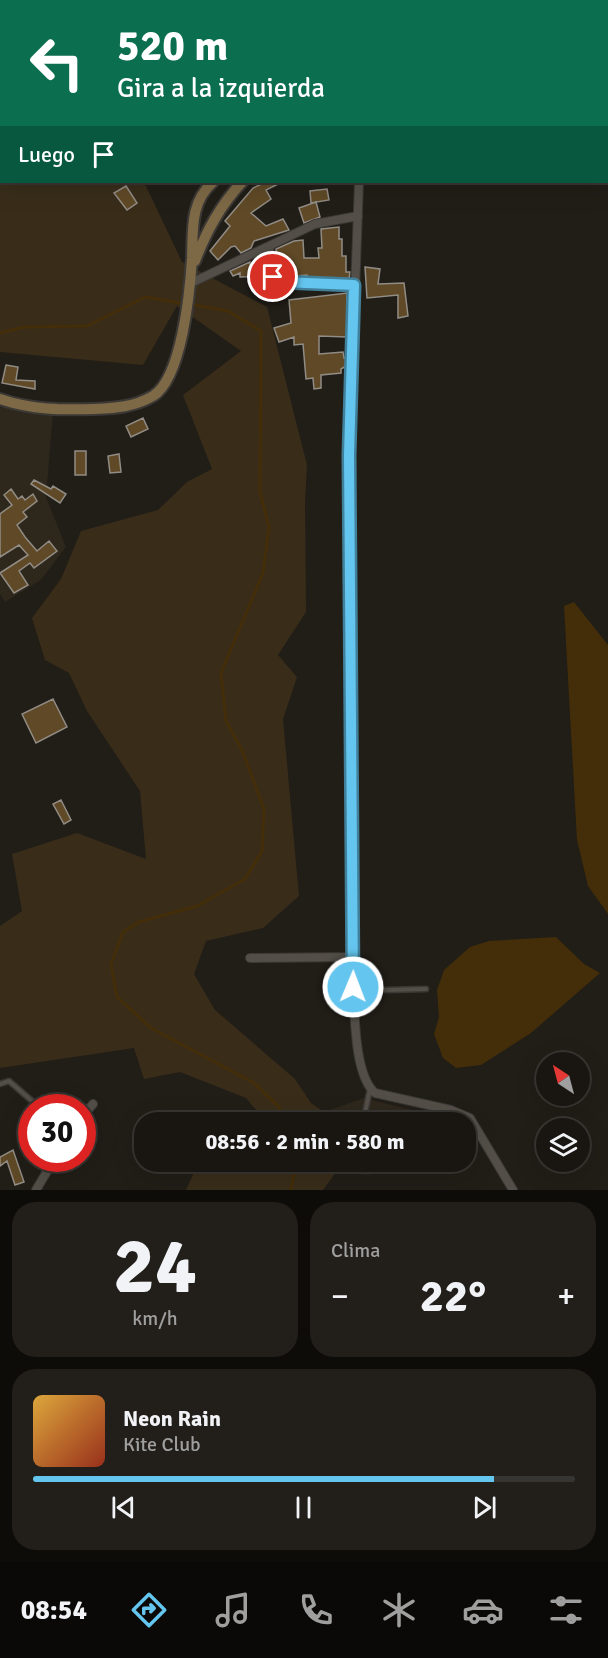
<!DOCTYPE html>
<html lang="es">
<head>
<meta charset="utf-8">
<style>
  body { margin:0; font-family:Signika,sans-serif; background:#221f1a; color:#f1f3f6; height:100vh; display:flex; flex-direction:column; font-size:22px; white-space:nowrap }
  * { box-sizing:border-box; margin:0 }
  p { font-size:20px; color:#9f9f9f }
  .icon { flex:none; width:33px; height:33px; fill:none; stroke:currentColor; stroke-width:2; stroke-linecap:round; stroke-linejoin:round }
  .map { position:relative; height:1190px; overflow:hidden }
  .drawer { display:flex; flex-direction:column; gap:12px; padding:12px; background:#0e0c09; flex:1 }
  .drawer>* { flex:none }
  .hud { position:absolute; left:0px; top:0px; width:609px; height:183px; box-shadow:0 6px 24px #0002,0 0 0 2px #373531; background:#0b6e4f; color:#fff; overflow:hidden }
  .needle { width:39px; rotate:324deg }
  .buttons { position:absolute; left:536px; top:1052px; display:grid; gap:12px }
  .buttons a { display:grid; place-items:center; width:54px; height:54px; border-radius:50%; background:#191611; box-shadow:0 6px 24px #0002,0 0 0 2px #373531; font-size:30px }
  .speed { position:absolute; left:18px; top:1094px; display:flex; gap:12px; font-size:30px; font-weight:700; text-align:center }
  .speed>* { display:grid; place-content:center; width:78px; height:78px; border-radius:50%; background:#191611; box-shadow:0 6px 24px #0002,0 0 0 2px #373531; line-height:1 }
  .speed .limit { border:9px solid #d22; background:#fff; color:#111 }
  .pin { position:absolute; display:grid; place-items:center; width:51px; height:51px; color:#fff; margin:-26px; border:3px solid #fff; border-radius:50%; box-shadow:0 2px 6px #0007 }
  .me { position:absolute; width:66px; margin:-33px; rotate:1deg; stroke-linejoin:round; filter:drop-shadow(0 0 4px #0008) }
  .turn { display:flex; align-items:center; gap:21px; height:126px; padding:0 18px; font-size:27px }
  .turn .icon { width:78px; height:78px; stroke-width:2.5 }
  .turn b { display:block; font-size:42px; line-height:51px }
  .then { display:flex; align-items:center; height:57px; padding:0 18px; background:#0003; gap:12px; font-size:22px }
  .big { font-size:45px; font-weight:700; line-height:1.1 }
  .drawer .widget { flex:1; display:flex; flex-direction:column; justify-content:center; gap:9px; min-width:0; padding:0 21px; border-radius:24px; background:#221f1a }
  .drawer .dial { align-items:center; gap:0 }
  .dial b { font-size:78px; line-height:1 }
  .song { display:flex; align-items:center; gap:18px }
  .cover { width:72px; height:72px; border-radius:9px; background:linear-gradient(135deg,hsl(40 70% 55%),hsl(10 70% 35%)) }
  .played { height:6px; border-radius:3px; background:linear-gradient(90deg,#64c5ee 85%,#373531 85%) }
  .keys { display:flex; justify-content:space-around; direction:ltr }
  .heat { display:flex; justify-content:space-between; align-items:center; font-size:33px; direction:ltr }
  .drawer .tiles { flex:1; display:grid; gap:12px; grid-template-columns:1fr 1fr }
  .widget:last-child { grid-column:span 2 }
  .trip { position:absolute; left:134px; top:1112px; width:342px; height:60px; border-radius:24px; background:#191611; box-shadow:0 6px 24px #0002,0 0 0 2px #373531; font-weight:700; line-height:60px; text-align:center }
  .tab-bar { display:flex; height:96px; justify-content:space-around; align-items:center; background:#0a0907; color:#9f9f9f }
  .tab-bar .icon { width:42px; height:42px }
  .tab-bar .selected { color:#64c5ee }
  .tab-bar b { font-size:27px; color:#f1f3f6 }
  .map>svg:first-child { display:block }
  .built { fill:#2d271c }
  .green { fill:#392d1a }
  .water { fill:#432e09 }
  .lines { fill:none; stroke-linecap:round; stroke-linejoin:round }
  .stream { stroke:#432e09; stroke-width:3 }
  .building { fill:#5f4926; stroke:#918c85; stroke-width:1.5 }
  .lane-casing { stroke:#3b3835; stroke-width:7 }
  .street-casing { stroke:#3b3835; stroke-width:10 }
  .secondary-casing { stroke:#3b3835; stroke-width:14 }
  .lane { stroke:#534f48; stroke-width:4 }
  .street { stroke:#534f48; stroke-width:8 }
  .secondary { stroke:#7d6946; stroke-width:10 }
  .route-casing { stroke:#41809b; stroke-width:15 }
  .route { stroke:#64c5ee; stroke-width:10 }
</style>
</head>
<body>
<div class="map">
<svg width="608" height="1190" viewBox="0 0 608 1190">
  <rect width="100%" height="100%" fill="#211d17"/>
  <path class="built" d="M0,407L53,413L46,497L66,547L41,580L5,602L0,594Z
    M364,1098L416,1111L413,1122H322L324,1112Z
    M336,1161H383L369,1175L336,1172Z"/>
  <path class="green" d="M0,51L2,182H144L182,262L267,307L307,465L305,501L306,612L278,655L297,677L283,719L299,896L263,928L206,941L194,974L215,1010L295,1079L311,1103L324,1112L322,1122H266L246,1098L180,1072L144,1079L134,1048L0,1068V926L22,911L12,854L77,833L146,859L140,791L87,711L69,673L45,660L32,618L61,579L81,531L158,510L187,482L212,469L183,395L241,351L177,306L143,365L0,352Z
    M199,1161L270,1164L271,1161H336V1172L323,1190H186Z"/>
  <path class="water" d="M574,602L608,645V914L588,886L577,840L564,606Z
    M556,937L584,964L600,973L531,1033L481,1065L456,1068L443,1058L434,1034L439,1017L437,990L444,970L470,947L489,941Z"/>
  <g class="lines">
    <path class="stream" d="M189,0H192
      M276,0L277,2
      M0,172H2
      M194,305L228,311L261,331L260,492L269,527L263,573L221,673L226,721L242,750L264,809L262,851L245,879L197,906L139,922L123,932L111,964L117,997L151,1028L254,1083L279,1107L285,1122
      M0,333L24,327L87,326L145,297L180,303
      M291,1190L296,1161"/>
  </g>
  <path class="building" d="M266,182H282L266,190L271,199L251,213L266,226L283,219L289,230L254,241L251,248L241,253L235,246L231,247L218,260L210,251L230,226L225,221L253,188Z
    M126,186L137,203L127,210L114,193Z
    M327,189L329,200L311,203L310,191Z
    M316,202L320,217L304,223L299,208Z
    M339,227V239H342V256H346V272H350L349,279L307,278V275L284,277L279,273L276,249L294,241L303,240L304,258H319L318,248H322L321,229Z
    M250,262V266H266L267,276L240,277V273L233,276L230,271Z
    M365,267L380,269L378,284L404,283L408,316L398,318V295L367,298Z
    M347,293V337L319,336V354L343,352L344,358H347L346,366L341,369V373L321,375V388L314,389L313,378L306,379L303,344L294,345V337L279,342L274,328L291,323L289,300Z
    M6,365L18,367L16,380L35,381V389L2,383Z
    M143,418L148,429L131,437L126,426Z
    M75,451H86V475H75Z
    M119,454L121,472L110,473L108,456Z
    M34,480L51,489L53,486L66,494L60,503L31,484Z
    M11,489L18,499L22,496L25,500L33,494L37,501L23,512L27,517L17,525L25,537L37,551L49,541L57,551L34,568L30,563L19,571L28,585L14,593L0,573L28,555L19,545L0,557V514L12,505L4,495Z
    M53,699L67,727L36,743L22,714Z
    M61,800L71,820L64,824L53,804Z
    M23,1122L32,1128V1152L22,1144L28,1136L18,1128Z
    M13,1150L24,1182L15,1185L7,1161L0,1166V1157Z"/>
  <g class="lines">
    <defs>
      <path id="lane" d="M584,2L588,0
        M354,987L386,990L426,989
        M0,1084L9,1081L39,1107
        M359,1122L365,1113L370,1089"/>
      <path id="street" d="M359,182L349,455L353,987C355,1014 354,1075 375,1093L451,1110L470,1118L513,1190
        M269,246L315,224L358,216
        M189,284L269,246L273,277L283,283L354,285
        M250,958L354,957
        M82,1117L93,1104
        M36,1190L55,1158"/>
      <path id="secondary" d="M608,71V70
        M195,261C207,230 220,206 242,182
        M0,399C32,410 62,410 95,409C116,408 134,407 153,396C182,378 190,291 192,258C193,230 190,202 213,182"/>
    </defs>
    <use href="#lane" class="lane-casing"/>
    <use href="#street" class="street-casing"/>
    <use href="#secondary" class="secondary-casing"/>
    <use href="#lane" class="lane"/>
    <use href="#street" class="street"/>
    <use href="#secondary" class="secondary"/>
  </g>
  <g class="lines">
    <defs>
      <path id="route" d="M273,277L283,282L354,285L349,455L353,987"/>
    </defs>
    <use href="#route" class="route-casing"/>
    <use href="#route" class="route"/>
  </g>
</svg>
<div class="buttons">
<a><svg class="needle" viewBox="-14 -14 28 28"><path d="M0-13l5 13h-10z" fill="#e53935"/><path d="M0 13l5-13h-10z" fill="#9f9f9f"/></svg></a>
<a><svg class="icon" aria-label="layers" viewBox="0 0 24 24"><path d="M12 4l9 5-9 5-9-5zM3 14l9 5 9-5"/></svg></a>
</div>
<div class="speed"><div class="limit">30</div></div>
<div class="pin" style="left:273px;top:277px;background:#d93025"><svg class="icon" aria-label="arrive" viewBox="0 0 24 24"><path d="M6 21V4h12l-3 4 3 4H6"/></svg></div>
<svg class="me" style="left:353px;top:987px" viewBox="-20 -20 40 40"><circle r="17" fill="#64c5ee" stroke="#fff" stroke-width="3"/><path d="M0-11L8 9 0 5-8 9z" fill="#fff"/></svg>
<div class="trip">08:56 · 2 min · 580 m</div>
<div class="hud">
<div class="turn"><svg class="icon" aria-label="left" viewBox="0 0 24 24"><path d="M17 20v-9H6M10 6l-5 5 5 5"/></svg><div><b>520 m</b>Gira a la izquierda</div></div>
<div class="then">Luego<svg class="icon" aria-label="arrive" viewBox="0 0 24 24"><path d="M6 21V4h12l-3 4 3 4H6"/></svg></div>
</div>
</div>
<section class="drawer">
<div class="tiles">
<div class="widget dial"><b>24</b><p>km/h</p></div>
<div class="widget"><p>Clima</p>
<div class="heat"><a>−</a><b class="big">22°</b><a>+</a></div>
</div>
<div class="widget">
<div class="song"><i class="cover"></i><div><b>Neon Rain</b><p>Kite Club</p></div></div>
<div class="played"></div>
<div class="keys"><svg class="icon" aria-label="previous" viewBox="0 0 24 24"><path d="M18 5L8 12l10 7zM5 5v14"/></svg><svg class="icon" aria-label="pause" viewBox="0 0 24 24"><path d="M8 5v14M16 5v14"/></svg><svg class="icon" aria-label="next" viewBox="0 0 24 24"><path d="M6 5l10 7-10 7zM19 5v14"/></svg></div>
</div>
</div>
</section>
<nav class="tab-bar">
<b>08:54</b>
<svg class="icon selected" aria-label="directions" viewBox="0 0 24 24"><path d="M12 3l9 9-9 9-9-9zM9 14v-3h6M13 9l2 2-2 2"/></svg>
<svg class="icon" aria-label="music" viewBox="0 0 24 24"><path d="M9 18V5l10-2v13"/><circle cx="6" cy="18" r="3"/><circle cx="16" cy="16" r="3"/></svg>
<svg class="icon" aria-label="phone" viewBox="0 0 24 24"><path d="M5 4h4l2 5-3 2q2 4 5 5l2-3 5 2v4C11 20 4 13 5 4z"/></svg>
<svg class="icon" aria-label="climate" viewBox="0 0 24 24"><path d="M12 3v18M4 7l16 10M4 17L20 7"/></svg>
<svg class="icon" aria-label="car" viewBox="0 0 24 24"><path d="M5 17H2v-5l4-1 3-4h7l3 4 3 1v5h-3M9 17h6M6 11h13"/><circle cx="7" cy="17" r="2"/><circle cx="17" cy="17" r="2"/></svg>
<svg class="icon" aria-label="filters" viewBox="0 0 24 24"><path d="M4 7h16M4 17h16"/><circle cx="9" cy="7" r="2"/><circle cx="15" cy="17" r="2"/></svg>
</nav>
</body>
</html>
